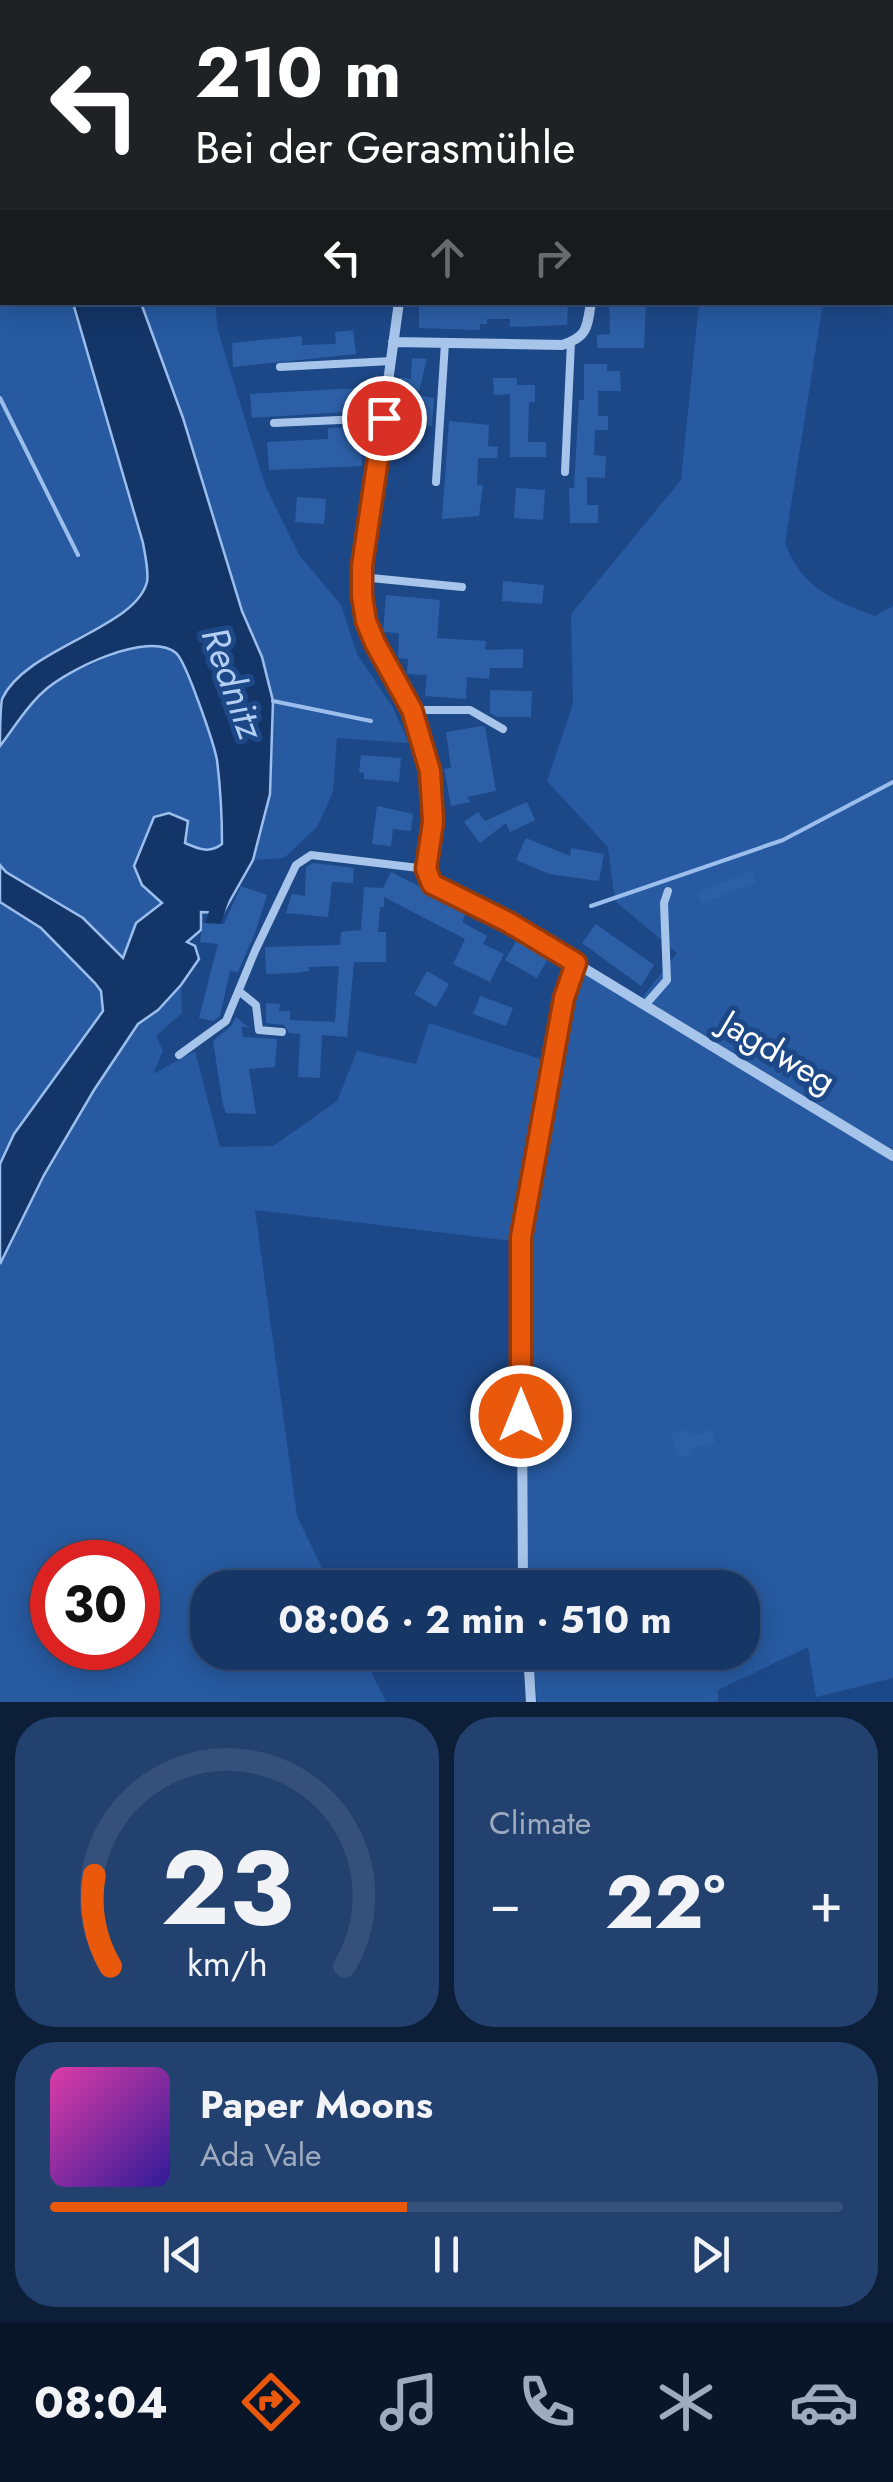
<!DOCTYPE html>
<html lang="en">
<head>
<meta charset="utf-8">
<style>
  body { margin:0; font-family:Jost,sans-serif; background:#23416f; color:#f1f3f6; height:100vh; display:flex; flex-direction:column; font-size:38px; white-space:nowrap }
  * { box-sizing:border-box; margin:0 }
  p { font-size:32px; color:#9eabbf }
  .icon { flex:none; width:55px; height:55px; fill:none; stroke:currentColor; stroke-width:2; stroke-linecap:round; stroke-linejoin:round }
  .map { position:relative; height:1702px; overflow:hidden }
  .side { display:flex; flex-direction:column; gap:15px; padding:15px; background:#0c1e38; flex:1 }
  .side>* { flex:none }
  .banner { position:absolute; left:0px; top:0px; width:895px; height:305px; box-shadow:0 5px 25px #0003,0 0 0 2px #35507a; background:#202124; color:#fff; overflow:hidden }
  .speed { position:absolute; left:30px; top:1540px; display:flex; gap:20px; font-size:50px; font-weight:700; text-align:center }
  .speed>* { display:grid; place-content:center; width:130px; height:130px; border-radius:50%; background:#163666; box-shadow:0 5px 25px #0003,0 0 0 2px #35507a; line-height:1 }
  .speed .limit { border:15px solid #d22; background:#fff; color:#111 }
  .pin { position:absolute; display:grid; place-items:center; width:85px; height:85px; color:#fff; margin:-42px; border:5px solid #fff; border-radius:50%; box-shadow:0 2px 10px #0007 }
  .me { position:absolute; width:110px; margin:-55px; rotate:0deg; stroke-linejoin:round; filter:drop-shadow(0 0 8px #0008) }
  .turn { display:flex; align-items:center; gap:35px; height:210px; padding:0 30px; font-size:45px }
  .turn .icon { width:130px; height:130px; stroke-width:2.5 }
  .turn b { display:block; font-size:70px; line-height:85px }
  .lanes { display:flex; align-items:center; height:95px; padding:0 30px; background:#0003; justify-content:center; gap:50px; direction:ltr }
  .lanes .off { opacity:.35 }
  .big { font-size:75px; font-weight:700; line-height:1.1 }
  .side .tile { flex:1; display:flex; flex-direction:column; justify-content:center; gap:15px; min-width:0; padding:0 35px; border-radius:40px; background:#23416f }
  .side .dial { align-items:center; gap:0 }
  .dial svg { height:260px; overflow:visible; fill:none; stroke:#35507a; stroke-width:7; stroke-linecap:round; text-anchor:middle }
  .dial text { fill:#f1f3f6; stroke:none }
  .song { display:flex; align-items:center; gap:30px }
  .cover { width:120px; height:120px; border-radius:15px; background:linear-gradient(135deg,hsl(320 70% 55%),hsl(250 70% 35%)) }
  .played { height:10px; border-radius:5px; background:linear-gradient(90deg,#ea580c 45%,#35507a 45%) }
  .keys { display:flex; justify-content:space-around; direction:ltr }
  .heat { display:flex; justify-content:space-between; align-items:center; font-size:55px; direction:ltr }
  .side .tiles { flex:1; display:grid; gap:15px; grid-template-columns:1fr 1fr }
  .tile:last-child { grid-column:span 2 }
  .trip { position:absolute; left:190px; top:1570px; width:570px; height:100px; border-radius:40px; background:#163666; box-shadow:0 5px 25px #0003,0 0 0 2px #35507a; font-weight:700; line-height:100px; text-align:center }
  .tab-bar { display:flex; height:160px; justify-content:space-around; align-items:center; background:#091629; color:#9eabbf }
  .tab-bar .icon { width:70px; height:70px }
  .tab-bar .selected { color:#ea580c }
  .tab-bar b { font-size:45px; color:#f1f3f6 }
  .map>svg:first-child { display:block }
  .green { fill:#275aa1; fill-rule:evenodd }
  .water { fill:#143567; stroke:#9bbeed; stroke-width:2.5 }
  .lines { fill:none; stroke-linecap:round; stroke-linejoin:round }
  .stream { stroke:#9bbeed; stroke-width:4 }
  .canal { stroke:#143567; stroke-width:15 }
  .building { fill:#2d5fa6 }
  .lane { stroke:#a7c4eb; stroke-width:8 }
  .street { stroke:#a7c4eb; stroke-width:10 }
  .route-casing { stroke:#983908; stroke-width:25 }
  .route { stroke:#ea580c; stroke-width:18 }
  .labels { text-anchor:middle; stroke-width:10; stroke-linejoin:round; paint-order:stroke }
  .street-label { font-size:35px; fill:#fff; stroke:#1d4888 }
  .water-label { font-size:38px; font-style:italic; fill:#b3cef3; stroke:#1d4888 }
</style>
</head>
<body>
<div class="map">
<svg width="893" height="1702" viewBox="0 0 893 1702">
  <rect width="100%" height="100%" fill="#1d4888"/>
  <path class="green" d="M0,0L2,302L73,303L143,543C146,562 152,581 140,598C127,617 99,624 80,636C47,655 23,671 0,701Z
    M141,303H215L218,331L265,485L299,555L341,605L357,654L392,706L409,743L337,738L333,792L317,827L284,858L253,860L270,794L262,657L242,611L183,418Z
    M699,303H823L785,543C802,588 832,600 875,616L893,606V1678L816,1697L808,1647L718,1690V1702H537L533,1653L742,1652V1588L528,1587L513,1241L255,1210L297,1516L331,1587L208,1588V1652L362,1653L386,1702H0V1264L44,1175L94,1090L140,1024L181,985L182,1013L156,1036L163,1051L153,1074L195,1051L220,1147L273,1146L337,1101L357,1051L416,1064L429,1023L544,1060L577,966L642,998L677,953L615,901L608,847L547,781L573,704L571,614L681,480ZM52,1562H138V1648H52Z
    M158,645L176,653L186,668L217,758L222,844C209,854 199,849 185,843L142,885L162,903L136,923L123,959L83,918L6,872L0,865V746L41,693L52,684L69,674L127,649Z
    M0,902L41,928L95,983L101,991L103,1011L14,1134L0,1164Z"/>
  <path class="water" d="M73,303H141L183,418L242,611L262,657L273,701L270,794L253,860L223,913L201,912V930L187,942L195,946L199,959L181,985L158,1010L138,1024L94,1090L44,1175L0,1264V1164L14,1134L103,1011L101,991L95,983L41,928L0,902V865L6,872L83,918L123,958L136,923L162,903L142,885L134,866L154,817L169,813L188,821L185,843C199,849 209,854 222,844C222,819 220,784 217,760C214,744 186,661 176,653C148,630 66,670 43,692C26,707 14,728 0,746C0,733 0,711 2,699C26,647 135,629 147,582C149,571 145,555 143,543Z"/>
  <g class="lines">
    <path class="stream" d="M0,398L78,555
      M273,701L371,721
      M591,906L783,840L893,782"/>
    <path class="canal" d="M213,923L223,894"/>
  </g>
  <path class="building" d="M419,302L568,304L567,325L510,327V319H487V324H480V330L419,328Z
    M609,302H646L644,348H597V335L610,334Z
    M353,330L356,354L233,367L232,343L302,336V345L336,344L335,332Z
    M412,358L427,359L418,395L434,398L432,426L412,424L407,453L390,450L394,424L400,425L403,404L396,403L400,377L411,379Z
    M584,364H607V371H620L621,391H598V416H608V430H595L594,455L606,456L605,478L587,477V505H598V523H570L569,488H574L579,400H584Z
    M493,378H517V385H535V402H529L528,442H546V457H510V394L494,395Z
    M360,388L362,411L252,418L250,394Z
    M449,421L489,425L488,446L498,447L497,458H478L477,485H483L479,516L442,519Z
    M360,427L362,466L269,470L267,442L328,439V428Z
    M516,488L545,490L543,520L514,518Z
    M297,497L326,499L324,524L295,522Z
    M503,581L544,585L542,604L502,601Z
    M386,595L440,600L437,638L486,641L485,650L523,649V668H490L489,679L467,677L466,699L425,696L427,675L407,674L408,659L398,658L399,633L383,632Z
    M490,690L532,691L531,717H497L490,713Z
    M482,726L485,727L496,791L467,797L471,802L451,806L444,769L451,768L446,732Z
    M361,755L401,758L399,782L364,779V773L359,772Z
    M527,802L535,820L510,832L506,823L480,843L464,822L478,812L485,821Z
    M377,806L413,814L411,831L393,829L391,846L372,844Z
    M526,838L570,856L571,848L604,854L599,881L549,874L516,860Z
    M313,863L354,868L353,883L332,882L328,917L286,913L292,894L305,896L306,867Z
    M751,871L756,882L701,904L696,893Z
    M391,872L467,911L462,922L487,936L483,944L504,954L490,982L459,967L453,964L465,939L384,897V907H380L378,932H386V962H354L347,1037L322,1035L320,1078L298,1077L300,1034L289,1033L284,1025L266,1023V1003L280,1004L279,1011H290V1020L335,1022L339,966L308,967L309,971L295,973L266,974L265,947L340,945L341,932L361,930L364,887L383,888Z
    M241,886L267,895L255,933L238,972L230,971L220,1016L213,1021L199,1018L218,944L200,942L203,923L224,924Z
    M596,924L654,965L641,986L582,943Z
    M518,938L549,957L537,978L505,960Z
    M427,971L449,984L436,1007L414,994Z
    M480,996L513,1008L506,1026L473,1014Z
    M236,1017L249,1028L241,1026L243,1037L277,1039L275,1067L249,1069L256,1114L226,1113L223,1105L213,1041L231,1026Z
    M687,1430L688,1436L712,1430L715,1443L691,1449L692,1454L677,1458L671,1434Z"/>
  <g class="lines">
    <path class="lane" d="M280,367L391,361
      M274,423L384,418
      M565,472L571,342
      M436,482L445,343
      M361,577L462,587
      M413,710H470L503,729
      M240,992L256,1005L259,1030L282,1032
      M646,1004L667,980L664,903L668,891
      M179,1055L226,1021L255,951L296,865L311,855L427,869"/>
    <path class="street" d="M421,0V2
      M630,2V0
      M399,302L361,577L366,621L375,643L413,710L430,771L433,822L427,869L431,883L508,922L893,1156
      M393,342L562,345C588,337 587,327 591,302
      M523,1588L521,1237L564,998L575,963
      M528,1652L531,1702"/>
  </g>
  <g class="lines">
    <defs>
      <path id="route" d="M384,418L362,566V596L366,621L375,643L412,710L430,771L433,822L426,869L432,884L508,922L576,963L564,998L521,1237V1416"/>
    </defs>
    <use href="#route" class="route-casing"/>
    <use href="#route" class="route"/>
  </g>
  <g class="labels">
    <g class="street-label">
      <text transform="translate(778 1052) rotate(31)" y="12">Jagdweg</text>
    </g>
    <g class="water-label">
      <text transform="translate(233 683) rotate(70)" y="13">Rednitz</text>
    </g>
  </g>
</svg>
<div class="speed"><div class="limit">30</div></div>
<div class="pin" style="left:384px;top:418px;background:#d93025"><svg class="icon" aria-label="arrive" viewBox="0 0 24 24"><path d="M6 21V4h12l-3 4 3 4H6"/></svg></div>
<svg class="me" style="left:521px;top:1416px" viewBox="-20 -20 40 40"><circle r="17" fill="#ea580c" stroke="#fff" stroke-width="3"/><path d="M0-11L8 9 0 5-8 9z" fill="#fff"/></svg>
<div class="trip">08:06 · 2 min · 510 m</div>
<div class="banner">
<div class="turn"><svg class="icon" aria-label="left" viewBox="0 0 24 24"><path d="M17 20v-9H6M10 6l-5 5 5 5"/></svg><div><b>210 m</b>Bei der Gerasmühle</div></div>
<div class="lanes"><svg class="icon" aria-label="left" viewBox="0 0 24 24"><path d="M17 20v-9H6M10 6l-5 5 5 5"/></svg><svg class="icon off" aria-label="ahead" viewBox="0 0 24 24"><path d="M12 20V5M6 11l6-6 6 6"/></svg><svg class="icon off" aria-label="right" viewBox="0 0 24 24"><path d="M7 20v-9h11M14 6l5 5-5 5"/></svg></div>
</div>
</div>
<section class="side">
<div class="tiles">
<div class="tile dial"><svg viewBox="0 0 100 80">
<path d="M14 69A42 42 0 1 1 86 69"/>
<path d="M14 69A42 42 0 0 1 9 41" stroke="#ea580c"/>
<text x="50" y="56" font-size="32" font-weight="700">23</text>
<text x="50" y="72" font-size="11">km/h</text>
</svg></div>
<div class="tile"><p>Climate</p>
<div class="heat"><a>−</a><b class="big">22°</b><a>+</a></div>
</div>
<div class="tile">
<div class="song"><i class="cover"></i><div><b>Paper Moons</b><p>Ada Vale</p></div></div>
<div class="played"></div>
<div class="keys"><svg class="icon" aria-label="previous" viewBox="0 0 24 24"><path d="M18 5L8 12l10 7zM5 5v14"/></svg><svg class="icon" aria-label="pause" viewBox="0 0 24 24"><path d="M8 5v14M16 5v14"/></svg><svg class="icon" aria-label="next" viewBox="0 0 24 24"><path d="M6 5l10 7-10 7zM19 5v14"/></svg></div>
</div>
</div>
</section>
<nav class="tab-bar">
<b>08:04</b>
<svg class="icon selected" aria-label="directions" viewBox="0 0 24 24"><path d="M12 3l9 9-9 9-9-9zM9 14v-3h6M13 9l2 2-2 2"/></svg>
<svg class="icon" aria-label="music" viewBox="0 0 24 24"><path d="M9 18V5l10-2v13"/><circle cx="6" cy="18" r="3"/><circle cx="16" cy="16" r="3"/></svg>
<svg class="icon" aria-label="phone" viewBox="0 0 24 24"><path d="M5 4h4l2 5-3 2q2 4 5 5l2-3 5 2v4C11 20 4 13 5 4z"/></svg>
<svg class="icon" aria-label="climate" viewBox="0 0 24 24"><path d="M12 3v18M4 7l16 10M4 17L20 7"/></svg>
<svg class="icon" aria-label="car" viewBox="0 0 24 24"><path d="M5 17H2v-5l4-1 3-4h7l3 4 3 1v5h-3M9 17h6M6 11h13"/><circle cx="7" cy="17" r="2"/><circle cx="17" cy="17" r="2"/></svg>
</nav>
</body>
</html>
